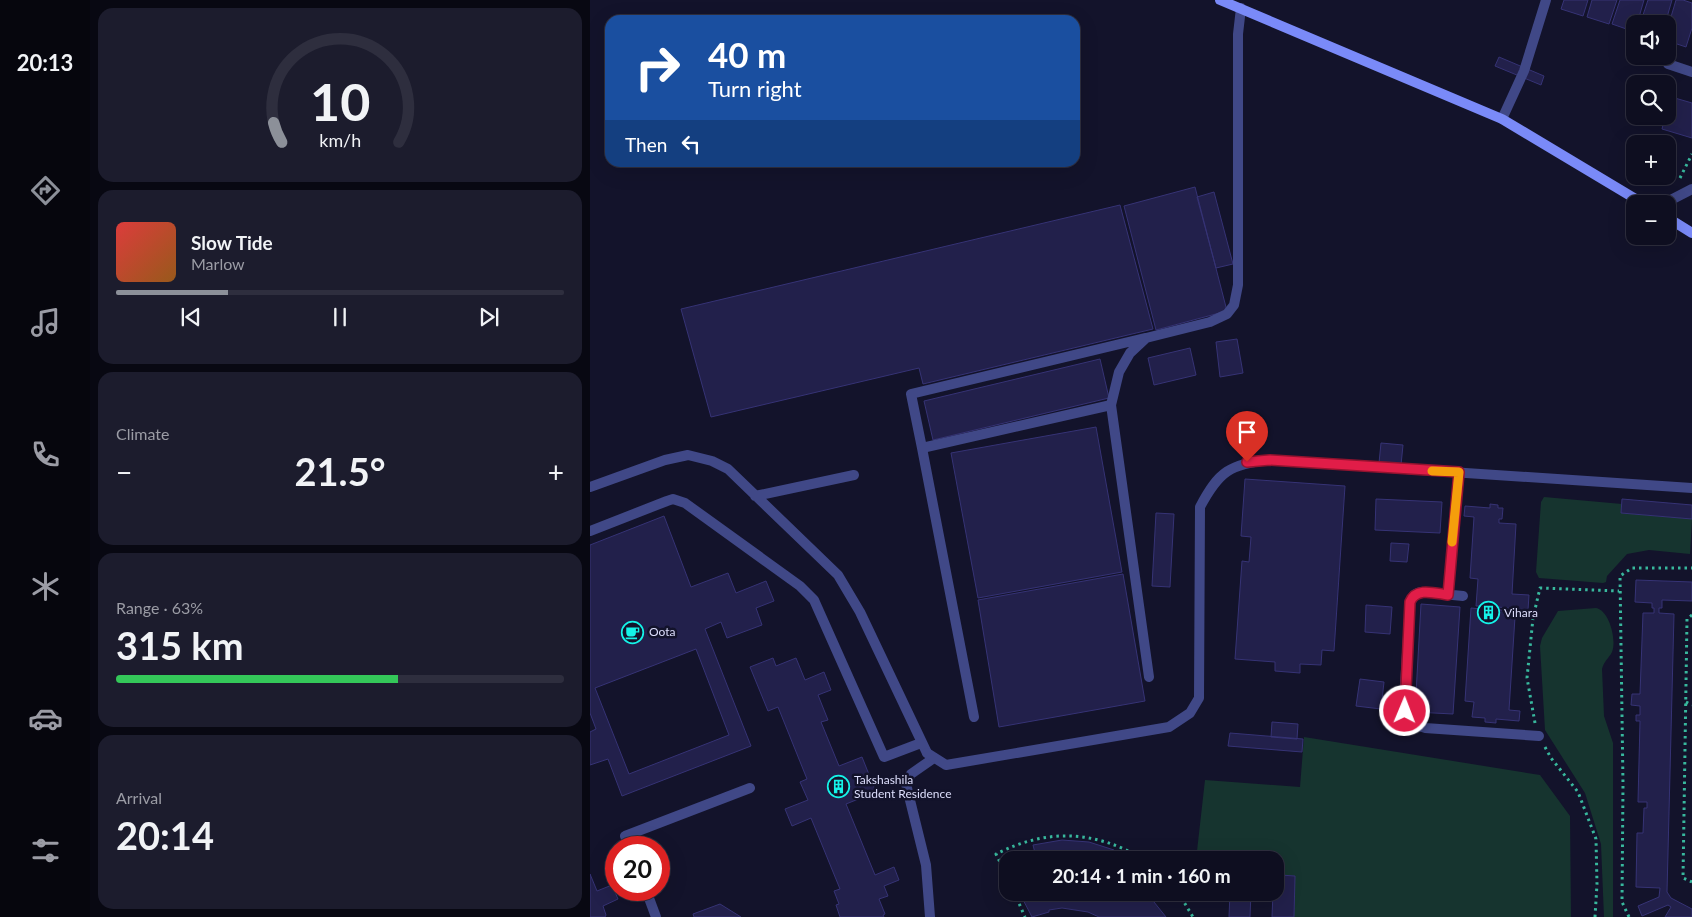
<!DOCTYPE html>
<html lang="en">
<head>
<meta charset="utf-8">
<style>
  body { margin:0; font-family:Lato,sans-serif; background:#1c1c2d; color:#f1f3f6; height:100vh; display:flex; flex-direction:column; font-size:19px; white-space:nowrap }
  * { box-sizing:border-box; margin:0 }
  p { font-size:16px; color:#9b9ca5 }
  .icon { flex:none; width:28px; height:28px; fill:none; stroke:currentColor; stroke-width:2; stroke-linecap:round; stroke-linejoin:round }
  .map { position:relative; flex:1; overflow:hidden }
  .drawer { display:flex; flex-direction:column; gap:8px; padding:8px; background:#080812; width:500px }
  .drawer>* { flex:none }
  .top-card { position:absolute; left:15px; top:15px; width:475px; height:152px; border-radius:15px; box-shadow:0 5px 20px #0002,0 0 0 1px #2e2e3e; background:#1a4fa0; color:#fff; overflow:hidden }
  .fabs { position:absolute; left:1036px; top:15px; display:grid; gap:10px }
  .fabs a { display:grid; place-items:center; width:50px; height:50px; border-radius:10px; background:#0e0e20; box-shadow:0 5px 20px #0002,0 0 0 1px #2e2e3e; font-size:25px }
  .speed { position:absolute; left:15px; top:836px; display:flex; gap:10px; font-size:25px; font-weight:700; text-align:center }
  .speed>* { display:grid; place-content:center; width:65px; height:65px; border-radius:50%; background:#0e0e20; box-shadow:0 5px 20px #0002,0 0 0 1px #2e2e3e; line-height:1 }
  .speed .limit { border:8px solid #d22; background:#fff; color:#111 }
  .pin { position:absolute; display:grid; place-items:center; width:42px; height:42px; color:#fff; margin:-51px -21px; border-radius:50% 50% 50% 0; rotate:-45deg; box-shadow:0 0 5px #0007 }
  .pin .icon { rotate:45deg }
  .me { position:absolute; width:55px; margin:-28px; rotate:1deg; stroke-linejoin:round; filter:drop-shadow(0 0 4px #0008) }
  .turn { display:flex; align-items:center; gap:18px; height:105px; padding:0 20px; font-size:22px }
  .turn .icon { width:65px; height:65px; stroke-width:2.5 }
  .turn b { display:block; font-size:35px; line-height:42px }
  .then { display:flex; align-items:center; height:48px; padding:0 20px; background:#0003; gap:10px; font-size:19px }
  .big { font-size:38px; font-weight:700; line-height:1.1 }
  .drawer .card { flex:1; display:flex; flex-direction:column; justify-content:center; gap:8px; min-width:0; padding:0 18px; border-radius:15px; background:#1c1c2d }
  .drawer .dial { align-items:center; gap:0 }
  .dial svg { height:130px; overflow:visible; fill:none; stroke:#2e2e3e; stroke-width:7; stroke-linecap:round; text-anchor:middle }
  .dial text { fill:#f1f3f6; stroke:none }
  .song { display:flex; align-items:center; gap:15px }
  .cover { width:60px; height:60px; border-radius:8px; background:linear-gradient(135deg,hsl(0 70% 55%),hsl(30 70% 35%)) }
  .played { height:5px; border-radius:2px; background:linear-gradient(90deg,#8c9099 25%,#2e2e3e 25%) }
  .keys { display:flex; justify-content:space-around; direction:ltr }
  .heat { display:flex; justify-content:space-between; align-items:center; font-size:28px; direction:ltr }
  .charge { height:8px; border-radius:4px; background:linear-gradient(90deg,#34c759 63%,#2e2e3e 0) }
  .trip { position:absolute; left:409px; top:851px; width:285px; height:50px; border-radius:15px; background:#0e0e20; box-shadow:0 5px 20px #0002,0 0 0 1px #2e2e3e; font-weight:700; line-height:50px; text-align:center }
  main { display:flex; flex:1; min-height:0 }
  .tabs { display:flex; flex-direction:column; width:90px; justify-content:space-around; align-items:center; background:#06060d; color:#9b9ca5 }
  .tabs .icon { width:35px; height:35px }
  .tabs .current { color:#8c9099 }
  .tabs b { font-size:22px; color:#f1f3f6 }
  .map>svg:first-child { display:block }
  .green { fill:#16342f }
  .building { fill:#22204b; stroke:#363375; fill-rule:evenodd }
  .lines { fill:none; stroke-linecap:round; stroke-linejoin:round }
  .path { stroke:#38b89d; stroke-width:3; stroke-dasharray:2.5 4; stroke-linecap:butt }
  .lane { stroke:#404887; stroke-width:10 }
  .street { stroke:#404887; stroke-width:10 }
  .secondary { stroke:#7a8af8; stroke-width:10 }
  .route-casing { stroke:#92132f; stroke-width:12 }
  .route { stroke:#e11d48; stroke-width:9 }
  .slow { stroke:#f59e0b; stroke-width:9 }
  .labels { text-anchor:middle; stroke-width:5; stroke-linejoin:round; paint-order:stroke }
  .poi-label { font-size:12px; fill:#dedffd; stroke:#13132b; text-anchor:start }
</style>
</head>
<body>
<main>
<nav class="tabs">
<b>20:13</b>
<svg class="icon current" aria-label="directions" viewBox="0 0 24 24"><path d="M12 3l9 9-9 9-9-9zM9 14v-3h6M13 9l2 2-2 2"/></svg>
<svg class="icon" aria-label="music" viewBox="0 0 24 24"><path d="M9 18V5l10-2v13"/><circle cx="6" cy="18" r="3"/><circle cx="16" cy="16" r="3"/></svg>
<svg class="icon" aria-label="phone" viewBox="0 0 24 24"><path d="M5 4h4l2 5-3 2q2 4 5 5l2-3 5 2v4C11 20 4 13 5 4z"/></svg>
<svg class="icon" aria-label="climate" viewBox="0 0 24 24"><path d="M12 3v18M4 7l16 10M4 17L20 7"/></svg>
<svg class="icon" aria-label="car" viewBox="0 0 24 24"><path d="M5 17H2v-5l4-1 3-4h7l3 4 3 1v5h-3M9 17h6M6 11h13"/><circle cx="7" cy="17" r="2"/><circle cx="17" cy="17" r="2"/></svg>
<svg class="icon" aria-label="filters" viewBox="0 0 24 24"><path d="M4 7h16M4 17h16"/><circle cx="9" cy="7" r="2"/><circle cx="15" cy="17" r="2"/></svg>
</nav>
<section class="drawer">
<div class="card dial"><svg viewBox="0 0 100 80">
<path d="M14 69A42 42 0 1 1 86 69"/>
<path d="M14 69A42 42 0 0 1 9 57" stroke="#8c9099"/>
<text x="50" y="56" font-size="32" font-weight="700">10</text>
<text x="50" y="72" font-size="11">km/h</text>
</svg></div>
<div class="card">
<div class="song"><i class="cover"></i><div><b>Slow Tide</b><p>Marlow</p></div></div>
<div class="played"></div>
<div class="keys"><svg class="icon" aria-label="previous" viewBox="0 0 24 24"><path d="M18 5L8 12l10 7zM5 5v14"/></svg><svg class="icon" aria-label="pause" viewBox="0 0 24 24"><path d="M8 5v14M16 5v14"/></svg><svg class="icon" aria-label="next" viewBox="0 0 24 24"><path d="M6 5l10 7-10 7zM19 5v14"/></svg></div>
</div>
<div class="card"><p>Climate</p>
<div class="heat"><a>−</a><b class="big">21.5°</b><a>+</a></div>
</div>
<div class="card"><p>Range · 63%</p><b class="big">315 km</b><div class="charge"></div></div>
<div class="card"><p>Arrival</p><b class="big">20:14</b></div>
</section>
<div class="map">
<svg width="1102" height="917" viewBox="0 0 1102 917">
  <rect width="100%" height="100%" fill="#13132b"/>
  <path class="green" d="M954,497L1032,504L1031,513L1102,519L1100,554L1059,550L1037,554L1017,576L1016,582L1013,583L949,578L946,572L951,502Z
    M1006,608C1019,610 1027,640 1022,652C1019,658 1014,661 1012,669L1014,716L1023,743V917H1014L1011,844L995,793L955,730L950,646L952,638L968,611Z
    M714,737L950,775L980,816L981,917H704L705,876L690,875V858L660,856V860H606L615,780L710,787Z"/>
  <path class="building" d="M974,0H998L993,16L971,9Z
    M1002,0H1027L1019,24L997,17Z
    M1030,0H1054L1047,24H1045V32L1022,24Z
    M1058,0H1082L1075,24H1050Z
    M1086,0H1093L1102,3V28L1096,47L1078,41V27Z
    M909,57L954,76L951,85L905,66Z
    M1078,96L1102,103V138L1072,129L1073,125L1062,121L1063,116H1078Z
    M605,187L637,311L566,330L534,206Z
    M624,192L643,264L626,268L607,197Z
    M530,205L563,329L333,384L329,368L121,417L91,309Z
    M647,339L653,373L630,377L626,342Z
    M600,348L606,375L564,385L558,358Z
    M510,359L519,398L343,440L334,401Z
    M506,427L532,572L388,598L361,453Z
    M791,443L813,445L811,465L789,463Z
    M655,479L755,486L744,651L732,650L731,665L710,664V673L685,671V662L645,659L652,561L659,562L661,537L651,536Z
    M786,499L852,502L850,533L785,530Z
    M1032,499L1102,505V519L1031,513Z
    M900,504L908,505V508H913L912,519H909V523L926,524L922,594L939,595L938,610L908,607L907,610H914V615L925,617L919,710L930,711L929,721L906,719V723L895,722V718L882,717L884,702L875,701L881,608L891,609L892,606H886L888,579L880,578L884,517L874,516L875,506L900,508Z
    M566,513L584,514L580,587L562,586Z
    M74,516L101,587L138,573L146,593L176,581L184,601L166,608L172,625L137,638L131,622L115,629L161,746L32,796L18,759L0,765V732L6,729L0,713V545ZM106,649L139,735L39,774L5,688Z
    M801,543L819,544L817,562L800,561Z
    M533,574L555,701L409,727L388,600Z
    M1046,580L1102,582V601L1072,600V608H1069V613L1084,614L1077,892L1081,898L1102,909V917H1075L1081,907L1078,905L1052,916L1048,906L1069,897L1070,888L1046,887L1047,833H1053L1054,808H1057V802H1048L1050,721H1046V715H1050V706L1041,705L1042,694H1050L1053,613H1064V608H1062V603L1045,602Z
    M831,604L870,607L863,714L825,712Z
    M776,605L802,607L800,634L775,632Z
    M183,658L186,666L206,658L215,680L234,672L241,690L228,695L238,720L231,722L249,766L272,757L286,792L256,804L285,875L304,867L309,880L294,886L298,896L289,899L295,914L293,915L294,917H250L246,905L249,904L244,891L250,889L221,818L202,826L195,809L218,800L210,782L217,779L188,707L178,711L160,667Z
    M770,679L794,682L791,709L766,706Z
    M682,722L708,724L707,739L681,737Z
    M640,733L713,739L712,752L638,746Z
    M472,840L499,842L524,850L521,859L523,860H425L445,853L443,845Z
    M660,856L691,858L690,875L705,876L704,917H682L683,892H685V860H660Z
    M0,874L7,891L22,885L28,899L13,906L16,915L15,917H0Z
    M429,892H556L576,917H509L498,912L472,908L459,910V912L442,917Z
    M640,892H661L660,917H639Z
    M130,904L151,917H104L103,914Z"/>
  <g class="lines">
    <path class="path" d="M1090,178L1102,154
      M1102,615L1097,619L1093,878L1102,882
      M1096,702L1102,705
      M945,723L937,678L943,618L950,588L1029,591
      M955,747L961,758L988,792L1006,839L1007,884L1005,917
      M418,879L406,854C458,828 505,830 555,860
      M424,892L435,917
      M588,892L603,917
      M1039,917L1032,902L1033,785L1030,576L1042,568H1102"/>
    <path class="lane" d="M332,448L321,394L555,338
      M0,487L75,460L98,455L122,461L138,469L248,575L270,612L337,753
      M165,496L264,475
      M0,531L77,501L83,499L95,503L210,586L224,600L294,757L331,743
      M858,595L869,472
      M873,596L832,592C825,593 823,595 820,602L814,703C816,717 822,725 835,728L949,736
      M559,677L521,405L529,372L540,353L556,338L620,322L637,314L644,305L648,285V34L651,8
      M384,717L332,448L521,405
      M40,848L35,836L160,788
      M56,890L66,917
      M340,917L336,865L316,784L321,774L344,758"/>
    <path class="street" d="M1078,64L1102,72
      M912,119L934,71L956,0
      M1073,204L1102,189
      M337,753L356,765L579,727L600,713L609,698L610,507C629,471 640,464 680,460L1102,488"/>
    <path class="secondary" d="M630,0L912,119L1054,204
      M1078,218L1102,233"/>
  </g>
  <g class="lines">
    <defs>
      <path id="route" d="M657,462L680,460L869,472L858,595C844,593 826,587 820,602L815,711"/>
    </defs>
    <use href="#route" class="route-casing"/>
    <use href="#route" class="route"/>
    <path class="slow" d="M842,471L869,472L862,542"/>
  </g>
  <defs>
    <symbol id="building-ring" viewBox="-11 -11 22 22"><circle r="9.5" fill="#13132b" stroke="#15f3e8" stroke-width="1.5"/><path d="M-4-6H4V6H1V3H-1V6H-4ZM-2.5-4.3h1.7v1.8h-1.7ZM.8-4.3h1.7v1.8H.8ZM-2.5-1h1.7V.8h-1.7ZM.8-1h1.7V.8H.8Z" fill="#15f3e8"/></symbol>
    <symbol id="cafe-ring" viewBox="-11 -11 22 22"><circle r="9.5" fill="#13132b" stroke="#15f3e8" stroke-width="1.5"/><path d="M-5.5-4.5H6V0H3Q3 3.5 0 3.5H-2.5Q-5.5 3.5-5.5 0ZM3-3.2v2h1.7v-2ZM-6 4.5H4V6H-6Z" fill="#15f3e8"/></symbol>
  </defs>
  <g fill-rule="evenodd">
    <use href="#building-ring" x="886" y="600" width="25" height="25"/>
    <use href="#cafe-ring" x="30" y="620" width="25" height="25"/>
    <use href="#building-ring" x="236" y="774" width="25" height="25"/>
  </g>
  <g class="labels">
    <g class="poi-label">
      <text x="914" y="617">Vihara</text>
      <text x="59" y="636">Oota</text>
      <text x="264" y="784">Takshashila<tspan x="264" dy="14">Student Residence</tspan></text>
    </g>
  </g>
</svg>
<div class="fabs">
<a><svg class="icon" aria-label="sound" viewBox="0 0 24 24"><path d="M4 9h4l5-4v14l-5-4H4zM17 9q2 3 0 6"/></svg></a>
<a><svg class="icon" aria-label="search" viewBox="0 0 24 24"><circle cx="10" cy="10" r="6"/><path d="M15 15l6 6"/></svg></a>
<a>+</a>
<a>−</a>
</div>
<div class="speed"><div class="limit">20</div></div>
<div class="pin" style="left:657px;top:462px;background:#d93025"><svg class="icon" aria-label="arrive" viewBox="0 0 24 24"><path d="M6 21V4h12l-3 4 3 4H6"/></svg></div>
<svg class="me" style="left:815px;top:711px" viewBox="-20 -20 40 40"><circle r="17" fill="#e11d48" stroke="#fff" stroke-width="3"/><path d="M0-11L8 9 0 5-8 9z" fill="#fff"/></svg>
<div class="trip">20:14 · 1 min · 160 m</div>
<div class="top-card">
<div class="turn"><svg class="icon" aria-label="right" viewBox="0 0 24 24"><path d="M7 20v-9h11M14 6l5 5-5 5"/></svg><div><b>40 m</b>Turn right</div></div>
<div class="then">Then<svg class="icon" aria-label="left" viewBox="0 0 24 24"><path d="M17 20v-9H6M10 6l-5 5 5 5"/></svg></div>
</div>
</div>
</main>
</body>
</html>
